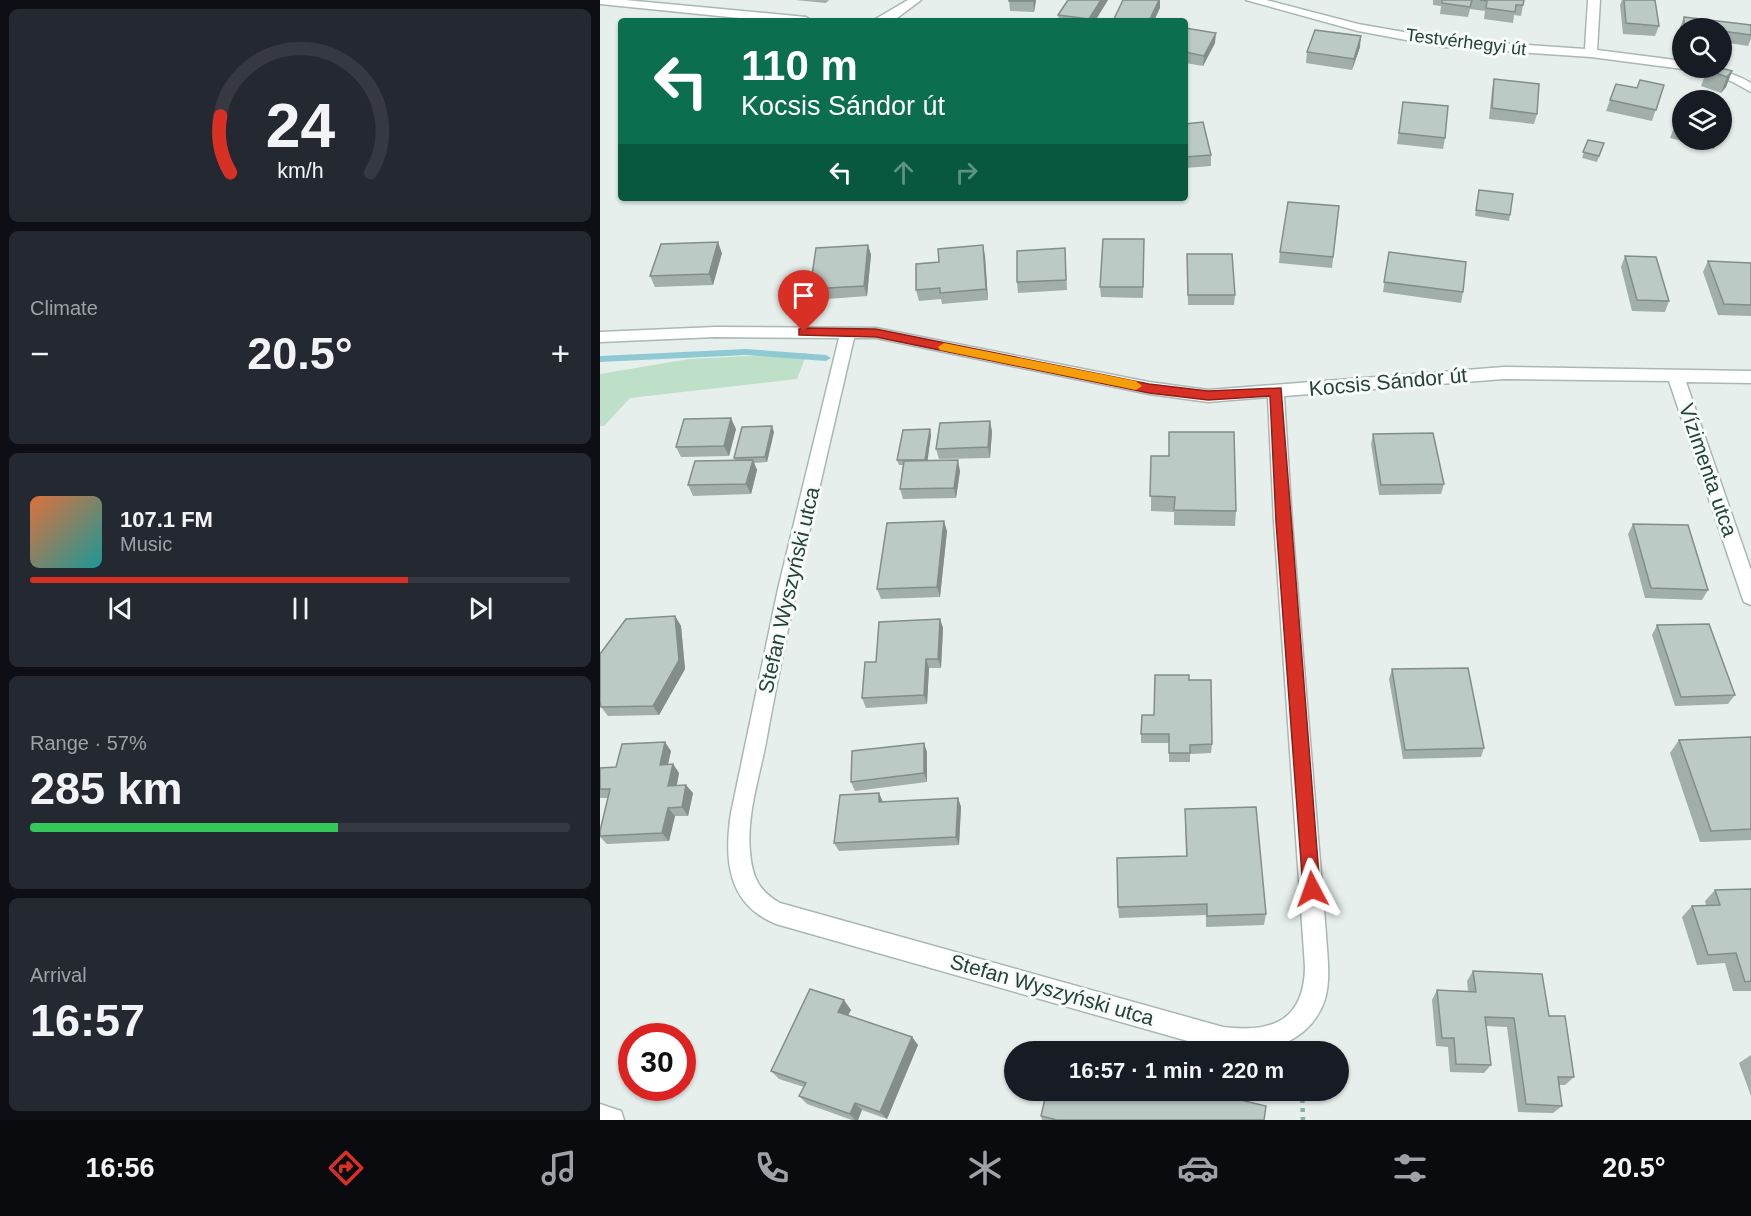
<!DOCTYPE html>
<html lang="en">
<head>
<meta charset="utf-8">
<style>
  body { margin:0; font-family:Arial,sans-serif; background:#242831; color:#f1f3f6; height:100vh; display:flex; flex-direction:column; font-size:22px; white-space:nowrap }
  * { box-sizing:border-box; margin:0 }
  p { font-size:20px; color:#9ea1a6 }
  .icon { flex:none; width:33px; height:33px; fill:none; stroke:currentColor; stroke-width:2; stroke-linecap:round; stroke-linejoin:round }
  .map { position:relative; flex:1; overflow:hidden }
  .details { display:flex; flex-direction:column; gap:9px; padding:9px; background:#0d0f14; width:600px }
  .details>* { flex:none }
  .guide { position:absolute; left:18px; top:18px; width:570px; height:183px; border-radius:6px; box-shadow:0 2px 4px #0004; background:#0b6e4f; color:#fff; overflow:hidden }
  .controls { position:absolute; left:1072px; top:18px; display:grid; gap:12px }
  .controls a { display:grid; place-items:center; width:60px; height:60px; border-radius:50%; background:#171b24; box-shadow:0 2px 4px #0004; font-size:30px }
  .speed { position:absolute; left:18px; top:1023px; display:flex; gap:12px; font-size:30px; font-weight:700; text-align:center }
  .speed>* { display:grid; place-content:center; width:78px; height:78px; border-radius:50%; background:#171b24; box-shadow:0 2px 4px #0004; line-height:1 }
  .speed .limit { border:9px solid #d22; background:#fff; color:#111 }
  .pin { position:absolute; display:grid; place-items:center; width:51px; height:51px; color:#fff; margin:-62px -26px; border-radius:50% 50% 50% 0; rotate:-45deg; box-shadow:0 0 6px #0007 }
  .pin .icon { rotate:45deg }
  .me { position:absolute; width:66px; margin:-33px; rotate:356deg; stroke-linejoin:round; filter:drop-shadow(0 0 4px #0008) }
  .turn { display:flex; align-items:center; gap:21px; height:126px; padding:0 24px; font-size:27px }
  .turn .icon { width:78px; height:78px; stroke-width:2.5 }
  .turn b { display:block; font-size:42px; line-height:51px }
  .lanes { display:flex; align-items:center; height:57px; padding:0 24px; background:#0003; justify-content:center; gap:30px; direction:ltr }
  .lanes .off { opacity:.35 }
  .big { font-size:45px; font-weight:600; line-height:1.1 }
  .details .card { flex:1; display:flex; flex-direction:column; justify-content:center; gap:9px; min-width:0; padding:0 21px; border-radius:9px; background:#242831 }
  .details .dial { align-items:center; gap:0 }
  .dial svg { height:156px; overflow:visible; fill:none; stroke:#363941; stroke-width:7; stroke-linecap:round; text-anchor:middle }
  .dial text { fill:#f1f3f6; stroke:none }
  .song { display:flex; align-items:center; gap:18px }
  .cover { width:72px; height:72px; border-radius:9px; background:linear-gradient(135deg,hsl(20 70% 55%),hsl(180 70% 35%)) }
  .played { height:6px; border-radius:3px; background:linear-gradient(90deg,#d93025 70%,#363941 70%) }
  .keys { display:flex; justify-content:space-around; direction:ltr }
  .heat { display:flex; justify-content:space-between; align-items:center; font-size:33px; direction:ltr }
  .charge { height:9px; border-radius:4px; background:linear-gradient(90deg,#34c759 57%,#363941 0) }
  .trip { position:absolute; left:404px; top:1041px; width:345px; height:60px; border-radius:30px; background:#171b24; box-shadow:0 2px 4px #0004; font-weight:600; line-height:60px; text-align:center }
  .tabs { display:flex; height:96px; justify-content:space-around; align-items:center; background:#090b0e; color:#9ea1a6 }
  .tabs .icon { width:42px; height:42px }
  .tabs .on { color:#d93025 }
  .tabs b { font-size:27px; color:#f1f3f6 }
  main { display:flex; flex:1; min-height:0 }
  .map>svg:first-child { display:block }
  .green { fill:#bfe0c8 }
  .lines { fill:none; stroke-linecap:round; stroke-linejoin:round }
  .stream { fill:#8ec9d4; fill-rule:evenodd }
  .minor-casing { stroke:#a8b8b2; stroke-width:3 }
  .path { stroke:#86b3a5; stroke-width:4.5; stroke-dasharray:4 5; stroke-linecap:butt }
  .minor { fill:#fff; fill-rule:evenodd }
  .wall { fill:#a1aea9 }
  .shaded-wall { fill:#838d89 }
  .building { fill:#bbcac4; stroke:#838d89; stroke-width:1.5 }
  .route { fill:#d93025; stroke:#8d1f18; stroke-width:1.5 }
  .slow { fill:#f59e0b }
  .labels { text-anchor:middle; stroke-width:6; stroke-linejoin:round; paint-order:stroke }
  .far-street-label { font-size:18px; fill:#24423a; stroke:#f7fbf9 }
  .street-label { font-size:21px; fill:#24423a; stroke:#f7fbf9 }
</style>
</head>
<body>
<main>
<section class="details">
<div class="card dial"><svg viewBox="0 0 100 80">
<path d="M14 69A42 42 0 1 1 86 69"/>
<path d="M14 69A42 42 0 0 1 9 40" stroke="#d93025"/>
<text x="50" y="56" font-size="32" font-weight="700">24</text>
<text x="50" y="72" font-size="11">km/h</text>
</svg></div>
<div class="card"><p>Climate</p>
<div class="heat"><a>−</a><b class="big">20.5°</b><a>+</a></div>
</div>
<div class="card">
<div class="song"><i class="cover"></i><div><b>107.1 FM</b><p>Music</p></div></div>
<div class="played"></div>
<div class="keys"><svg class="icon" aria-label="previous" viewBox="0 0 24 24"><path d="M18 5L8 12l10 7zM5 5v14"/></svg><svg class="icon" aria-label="pause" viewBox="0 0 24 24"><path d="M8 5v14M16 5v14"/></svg><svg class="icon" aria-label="next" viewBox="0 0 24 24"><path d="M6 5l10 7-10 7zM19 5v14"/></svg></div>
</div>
<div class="card"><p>Range · 57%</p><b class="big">285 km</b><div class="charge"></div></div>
<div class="card"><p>Arrival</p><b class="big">16:57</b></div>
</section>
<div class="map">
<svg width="1151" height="1120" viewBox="0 0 1151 1120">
  <rect width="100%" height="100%" fill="#e6efeb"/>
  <path class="green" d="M207,353L197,379L30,398L4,426H0V374L89,359Z"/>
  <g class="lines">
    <path class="stream" d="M146,349L226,355L231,358L226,361L146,355L0,362V356Z"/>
    <defs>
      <path id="minor" d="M0,0H25L206,17L212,21H170L0,4Z
        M308,0H321L297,18L272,21Z
        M646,0H666L758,24L844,39L985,49L988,0H1000L997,50L1083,61V68C1107,68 1130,70 1151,83V92L1131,81L1089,71L1087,68L1083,69L991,57L844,47L758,31Z
        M115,327L276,328L549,382L608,390L904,367L1151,371V383L1086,382L1151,570V605L1144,602L1142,597L1069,381L904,379L684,396L692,522L726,934C727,955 731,978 725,999C711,1043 664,1056 623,1051L176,924C127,904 124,859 131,813L178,589L239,338L115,337L0,342V332ZM254,338H276L549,394L608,402L668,397L674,522L705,967C704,1021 672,1033 623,1027L180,903C159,891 152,877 150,852C146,812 162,770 168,731C192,599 224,469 254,338Z
        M0,1104L21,1111L24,1120H0Z"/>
    </defs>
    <use href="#minor" class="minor-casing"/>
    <path class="path" d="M702,1090L703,1120"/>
    <use href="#minor" class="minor"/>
  </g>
  <path class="wall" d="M195,0H229L226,3Z
    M409,0H436L434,12L410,11Z
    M468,0H508L495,21H459L458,15Z
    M833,0H924L921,16L914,15L913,23L884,19L885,11L870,9L868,17L840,14L841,6L833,5Z
    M1022,0H1055L1059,26L1055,36L1023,34L1020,5Z
    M1084,17L1151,25V39L1148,46L1122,42V28H1083V44H1080V27Z
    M585,28L615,43L603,66L585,63Z
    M760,47L752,70L706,63L707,52Z
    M1107,70L1132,71L1126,87L1121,93L1101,86Z
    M894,79L937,114L934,124L889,119L892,90Z
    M1064,85L1052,121L1006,111L1010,100L1037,88Z
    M1083,104V140H1118L1114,149L1070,138Z
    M802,112L845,138L843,149L797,144Z
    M585,124L611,155V166L585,168Z
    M988,140L1004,143L997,162L982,158Z
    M879,190L910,215L909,221L875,216Z
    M739,206L732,268L679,263L680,252Z
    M544,239L543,298L501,297L500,287Z
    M268,245L271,255L267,296L214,300L210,289Z
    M465,248L467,290L418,293L417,282Z
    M789,252L863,292L861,303L783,292Z
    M122,253L113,285L55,287L50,276Z
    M587,254L635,295L634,305H588Z
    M385,256L388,300L342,304L341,299L319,301L316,290L339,262Z
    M1025,256L1069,301L1065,312L1032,311L1021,267Z
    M1108,261L1151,263V316L1118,315L1103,272Z
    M390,421L392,432L390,458L339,459L336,449Z
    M136,429L129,456L81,457L76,447Z
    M330,429L331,435L327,461L360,471L356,498L303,499L300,489L303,465H299L297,460Z
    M174,432L167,462L154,463L157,470L151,494L93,496L88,485L135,460L134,458Z
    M773,434L844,484L841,494L779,495L771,444Z
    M551,456L636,511L635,526L574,525V512L551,511Z
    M1033,524L1108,590L1102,600L1045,598L1028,534Z
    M347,531L340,597L281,599L277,589Z
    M75,616L81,626L85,669L59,715L8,716L1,707Z
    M340,619L343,628L341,668H329L327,704L266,708L262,698L276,662Z
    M1057,625L1135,695L1128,704L1075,706L1052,635Z
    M792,669L884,748L881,757L803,759L789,679Z
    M589,680L612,744L611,753L590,754V762H569V743H541V734L554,715Z
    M1151,737V840L1100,842L1070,753L1079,740Z
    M71,751L68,764H73L79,773L77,785L93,793L88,816H75L69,841L7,844L0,837V831L8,798H0V768L16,767Z
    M327,752V782L255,791L251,782Z
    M358,798L361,807L359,845L239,851L234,843L283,802Z
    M585,809L666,914L664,925L606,927V915L519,918L518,907L586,856Z
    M1151,889V991H1133L1125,963L1097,965L1082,917L1092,906L1106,905L1105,901L1115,890Z
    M873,971L949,1016L974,1077L965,1085H959L962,1106L953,1113L918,1112L907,1027L886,1026L891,1065L884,1073L850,1072L848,1047L836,1046L832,1000L837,990L868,991L867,981Z
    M251,1010L248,1015L312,1037L318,1045L287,1119L262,1110L258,1120H252L207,1104L199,1096L204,1087L179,1079L171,1071Z
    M1151,1055V1096L1139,1063Z
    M441,1116L664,1120H442Z"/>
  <path class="shaded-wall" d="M433,0H436L434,12L433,1Z
    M501,0H508L495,21H489V19Z
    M559,0H560V8L554,21H549Z
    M616,33L615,43L603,66L604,56Z
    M761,36L760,47L752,70L754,59Z
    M1132,71L1126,87L1121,93L1127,77Z
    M118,242L122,253L113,285L109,274Z
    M268,245L271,255L267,296L264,286Z
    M383,245L385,256L388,300L386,289Z
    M131,418L136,429L129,456L124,446Z
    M390,421L392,432L390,458L388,447Z
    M172,426L174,432L167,462L165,457Z
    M330,429L331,435L327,465L325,460Z
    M153,460L157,470L151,494L146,484Z
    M358,460L360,471L356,498L354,488Z
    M344,521L347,531L340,597L337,587Z
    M75,616L81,626L85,669L59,715L53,706Z
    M340,619L343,628L341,668L338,659Z
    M326,659L329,668L327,704L324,695Z
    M65,742L71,751L66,773L60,765Z
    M324,743L327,752V782L324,773Z
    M73,764L79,773L75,794L68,786Z
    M86,785L93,793L88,816L82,807Z
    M279,793L283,802L282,811L279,802Z
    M358,798L361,807L359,845L356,837Z
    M68,808L75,816L69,841L62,833Z
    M244,1000L251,1010L245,1021L238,1012Z
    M312,1037L318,1045L287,1119L280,1112Z
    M255,1103L262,1110L258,1120H255L250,1114Z"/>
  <path class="building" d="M409,0H433V1H409Z
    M468,0H501L489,19L458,15Z
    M523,0H559L549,21H513Z
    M842,0H872L870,7L842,3Z
    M880,0H924L923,5H916L915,12L886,8L887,1Z
    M1024,0H1055L1059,26L1026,23Z
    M1084,17L1151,25V35L1122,31V28H1084Z
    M585,28L616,33L604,56L585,52Z
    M715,30L761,36L754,59L707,52Z
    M1109,68H1121L1132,71L1127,77L1107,70Z
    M894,79L939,84L937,114L892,108Z
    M1040,80L1064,85L1056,110L1010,100L1016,84L1037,88Z
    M803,102L848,106L845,138L799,133Z
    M1083,104V130L1074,128Z
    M1122,112L1127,113L1122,128Z
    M603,122L611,155L585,157V124Z
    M988,140L1004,143L999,156L983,152Z
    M879,190L913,194L910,215L876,210Z
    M688,202L739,206L733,257L680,252Z
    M503,239H544L543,287H500Z
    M118,242L109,274L50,276L61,244Z
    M268,245L264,286L210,289L216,248Z
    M383,245L386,289L340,293V288L316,290V264L339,262L338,249Z
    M465,248L466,280L417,282V251Z
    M789,252L866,262L863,292L784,282Z
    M587,254H632L635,295H588Z
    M1025,256L1056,257L1069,301L1037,300Z
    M1108,261L1151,263V305L1124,304Z
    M131,418L124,446L76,447L84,419Z
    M390,421L388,447L336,449L340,423Z
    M172,426L165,457L134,458L142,427Z
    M330,429L325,460H297L303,430Z
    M569,432H634L636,511L574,510L575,497L550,496L551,456H569Z
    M833,433L844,484L781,485L773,434Z
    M153,460L146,484L88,485L95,461Z
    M358,460L354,488L300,489L304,461Z
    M344,521L337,587L277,589L287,523Z
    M1033,524L1088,525L1108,590L1051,588Z
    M75,616L79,660L53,706L1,707L0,701V654L26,619Z
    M340,619L338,659H326L324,695L262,698L265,662H276L279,622Z
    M1109,624L1135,695L1081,697L1057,625Z
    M868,668L884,748L805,750L792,669Z
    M555,675H589V680H611L612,744L590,745V753H569V734H541L542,715H554Z
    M1151,737V829L1111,831L1079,740Z
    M65,742L60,765L73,764L68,786L86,785L82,807L68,808L62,833L0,836V831L10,789H0V768L16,767L22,744Z
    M324,743V773L251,782L252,751Z
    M279,793V802L358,798L356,837L234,843L240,795Z
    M656,807L666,914L607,916V904L518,907L517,858L587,856L585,809Z
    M1151,889V981L1145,982L1136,953L1108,955L1092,906L1120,905L1115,890Z
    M873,971L942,974L949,1016H965L974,1077H958L962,1106L926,1104L914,1018L885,1017L891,1065L856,1064L854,1038H842L837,990L876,992Z
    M210,989L244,1000L238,1012L312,1037L280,1112L255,1103L250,1114L199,1096L206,1083L171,1071Z
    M447,1090H598L666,1106L664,1120H457L441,1116Z"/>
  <path class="route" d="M204,328L276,329L549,384L608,391L681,388L720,889L718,895L712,897L706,895L703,889L676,522L670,396L608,400L549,393L276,337L199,335V329Z"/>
  <path class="slow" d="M344,343L536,381L542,386L536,390L340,350L338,347Z"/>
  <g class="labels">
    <g class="far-street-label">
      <text transform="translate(866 42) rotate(7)" y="6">Testvérhegyi út</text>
    </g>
    <g class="street-label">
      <text transform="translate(788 382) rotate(-5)" y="7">Kocsis Sándor út</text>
      <text transform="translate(1108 470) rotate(71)" y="7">Vízimenta utca</text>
      <text transform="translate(189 590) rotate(-77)" y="7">Stefan Wyszyński utca</text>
      <text transform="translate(452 990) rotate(16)" y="7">Stefan Wyszyński utca</text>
    </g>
  </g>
</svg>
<div class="controls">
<a><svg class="icon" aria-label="search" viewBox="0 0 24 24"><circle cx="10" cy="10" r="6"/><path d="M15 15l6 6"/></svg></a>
<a><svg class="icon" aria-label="layers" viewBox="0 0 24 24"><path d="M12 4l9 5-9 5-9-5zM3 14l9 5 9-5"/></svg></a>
</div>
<div class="speed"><div class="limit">30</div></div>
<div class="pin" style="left:204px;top:332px;background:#d93025"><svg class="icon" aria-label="arrive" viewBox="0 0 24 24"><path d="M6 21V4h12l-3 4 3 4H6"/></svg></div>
<svg class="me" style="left:712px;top:889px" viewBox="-20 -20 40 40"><path d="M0-17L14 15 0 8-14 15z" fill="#d93025" stroke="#fff" stroke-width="4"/></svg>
<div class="trip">16:57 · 1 min · 220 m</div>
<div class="guide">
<div class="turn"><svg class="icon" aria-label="left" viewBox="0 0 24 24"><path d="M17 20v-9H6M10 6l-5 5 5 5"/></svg><div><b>110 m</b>Kocsis Sándor út</div></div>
<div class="lanes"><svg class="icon" aria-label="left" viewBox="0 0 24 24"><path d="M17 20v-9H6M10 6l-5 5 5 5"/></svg><svg class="icon off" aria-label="ahead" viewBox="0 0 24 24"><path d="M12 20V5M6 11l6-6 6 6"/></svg><svg class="icon off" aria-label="right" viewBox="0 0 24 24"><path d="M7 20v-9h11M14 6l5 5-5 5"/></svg></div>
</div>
</div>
</main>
<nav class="tabs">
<b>16:56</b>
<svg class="icon on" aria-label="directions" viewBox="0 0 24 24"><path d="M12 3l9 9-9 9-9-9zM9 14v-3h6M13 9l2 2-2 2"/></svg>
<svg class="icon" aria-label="music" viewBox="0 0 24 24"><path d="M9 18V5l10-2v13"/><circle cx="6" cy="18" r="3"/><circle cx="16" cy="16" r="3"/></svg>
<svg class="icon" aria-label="phone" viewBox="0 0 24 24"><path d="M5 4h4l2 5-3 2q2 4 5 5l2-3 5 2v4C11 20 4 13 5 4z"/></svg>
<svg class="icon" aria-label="climate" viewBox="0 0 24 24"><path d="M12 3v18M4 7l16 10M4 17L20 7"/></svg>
<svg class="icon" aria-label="car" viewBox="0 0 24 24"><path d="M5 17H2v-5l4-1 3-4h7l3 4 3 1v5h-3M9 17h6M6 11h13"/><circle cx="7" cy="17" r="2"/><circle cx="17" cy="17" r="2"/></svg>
<svg class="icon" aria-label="filters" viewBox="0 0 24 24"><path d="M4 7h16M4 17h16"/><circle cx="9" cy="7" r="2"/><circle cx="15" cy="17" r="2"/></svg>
<b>20.5°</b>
</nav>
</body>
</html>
